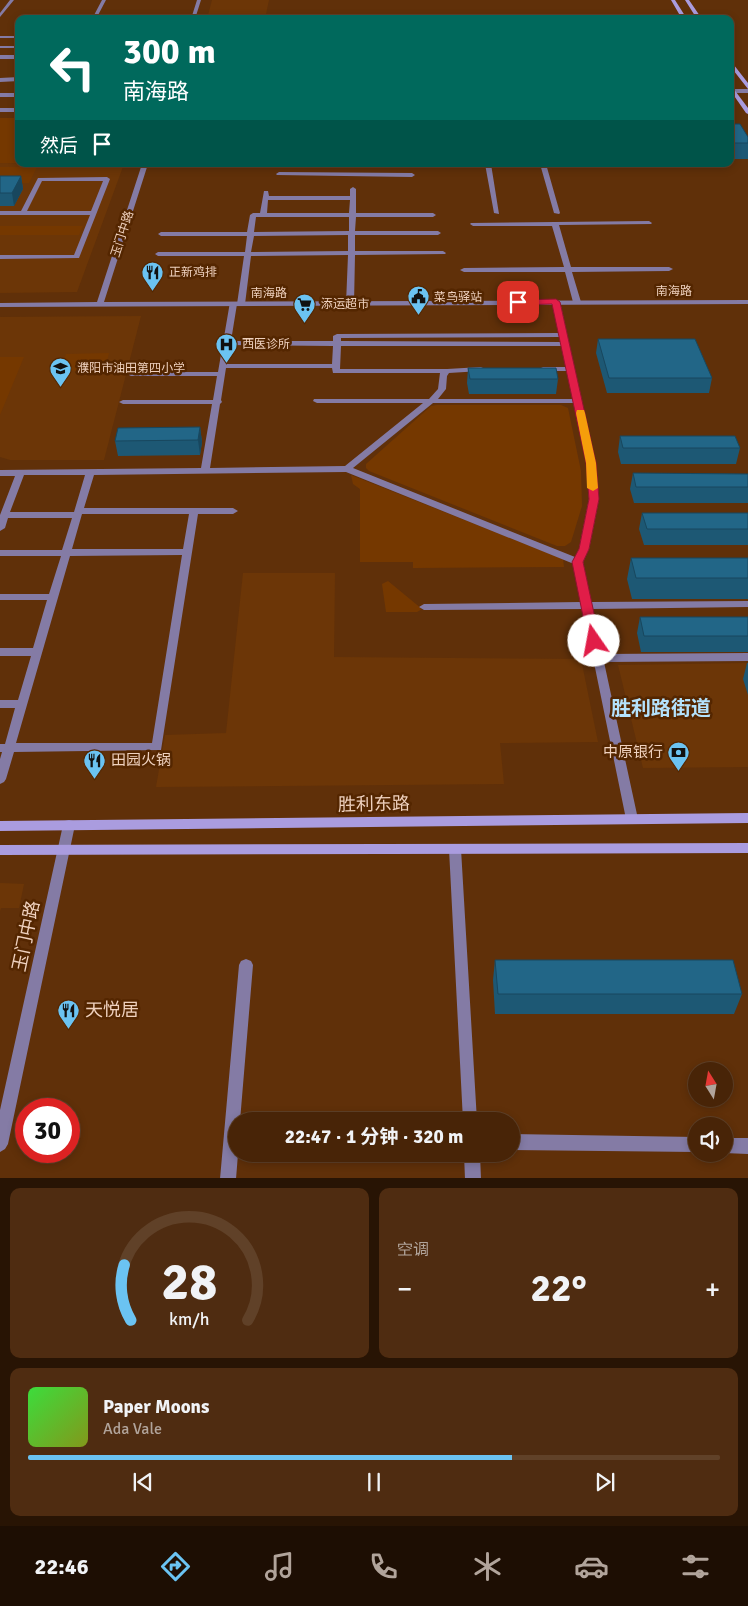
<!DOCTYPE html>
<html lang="zh">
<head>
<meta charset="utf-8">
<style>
  body { margin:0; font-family:Signika,"Noto Sans SC",sans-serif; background:#4f2c11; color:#f1f3f6; height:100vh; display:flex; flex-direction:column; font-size:19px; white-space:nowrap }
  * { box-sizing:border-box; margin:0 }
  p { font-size:16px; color:#b1a49b }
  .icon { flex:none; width:28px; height:28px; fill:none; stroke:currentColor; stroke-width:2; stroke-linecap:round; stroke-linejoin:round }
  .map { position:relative; height:1178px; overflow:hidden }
  .drawer { display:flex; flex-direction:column; gap:10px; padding:10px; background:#281404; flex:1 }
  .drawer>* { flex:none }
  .banner { position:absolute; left:15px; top:15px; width:719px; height:152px; border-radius:10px; box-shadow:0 2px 8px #0003,0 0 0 1px #604128; background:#00695c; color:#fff; overflow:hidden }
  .needle { width:32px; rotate:349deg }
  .tools { position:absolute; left:688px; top:1062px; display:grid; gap:10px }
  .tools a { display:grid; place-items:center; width:45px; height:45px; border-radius:50%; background:#482407; box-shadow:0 2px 8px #0003,0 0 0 1px #604128; font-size:25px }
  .speed { position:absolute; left:15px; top:1098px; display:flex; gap:10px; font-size:25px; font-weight:700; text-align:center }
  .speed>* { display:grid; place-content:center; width:65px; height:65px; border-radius:50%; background:#482407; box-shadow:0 2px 8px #0003,0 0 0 1px #604128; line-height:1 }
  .speed .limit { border:8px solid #d22; background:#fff; color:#111 }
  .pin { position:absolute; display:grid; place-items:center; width:42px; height:42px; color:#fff; margin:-21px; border-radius:10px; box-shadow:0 2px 8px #0006 }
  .me { position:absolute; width:55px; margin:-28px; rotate:348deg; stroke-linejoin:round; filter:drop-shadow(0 0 4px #0008) }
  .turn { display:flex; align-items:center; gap:18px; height:105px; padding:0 25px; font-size:22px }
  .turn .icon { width:65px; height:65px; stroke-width:2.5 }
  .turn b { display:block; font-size:35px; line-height:42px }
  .then { display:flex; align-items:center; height:48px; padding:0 25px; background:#0003; gap:10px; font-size:19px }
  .big { font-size:38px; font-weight:700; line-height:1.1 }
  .drawer .tile { flex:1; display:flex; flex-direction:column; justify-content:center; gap:8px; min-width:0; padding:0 18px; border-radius:10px; background:#4f2c11 }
  .drawer .dial { align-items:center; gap:0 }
  .dial svg { height:130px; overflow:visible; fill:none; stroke:#604128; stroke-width:7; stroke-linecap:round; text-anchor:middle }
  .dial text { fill:#f1f3f6; stroke:none }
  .song { display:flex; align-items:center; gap:15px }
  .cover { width:60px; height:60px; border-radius:8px; background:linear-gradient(135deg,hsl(120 70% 55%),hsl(70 70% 35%)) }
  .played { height:5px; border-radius:2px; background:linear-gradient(90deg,#6bc3f2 70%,#604128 70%) }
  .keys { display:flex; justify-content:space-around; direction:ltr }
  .heat { display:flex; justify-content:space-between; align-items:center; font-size:28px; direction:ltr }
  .drawer .tiles { flex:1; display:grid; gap:10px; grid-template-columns:1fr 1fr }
  .tile:last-child { grid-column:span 2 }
  .trip { position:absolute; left:228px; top:1112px; width:292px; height:50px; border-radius:25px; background:#482407; box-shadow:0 2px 8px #0003,0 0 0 1px #604128; font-weight:700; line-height:50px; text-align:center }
  .menu { display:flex; height:80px; justify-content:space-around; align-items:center; background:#1d0e03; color:#b1a49b }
  .menu .icon { width:35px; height:35px }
  .menu .selected { color:#6bc3f2 }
  .menu b { font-size:22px; color:#f1f3f6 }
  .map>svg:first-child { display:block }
  .built { fill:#6c3607 }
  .green { fill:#753800 }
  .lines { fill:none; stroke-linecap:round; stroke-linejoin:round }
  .minor { fill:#847ba5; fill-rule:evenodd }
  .tertiary { fill:#847ba5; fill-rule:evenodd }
  .secondary { fill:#aa9cdf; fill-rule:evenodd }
  .wall { fill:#1d5874 }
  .shaded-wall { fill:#18475e }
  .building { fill:#226687; stroke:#18475e }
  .route { fill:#e11d48; stroke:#92132f }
  .slow { fill:#f59e0b }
  .labels { text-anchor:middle; stroke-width:5; stroke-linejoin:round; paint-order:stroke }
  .far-street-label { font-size:12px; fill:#efd1be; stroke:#542600 }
  .far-poi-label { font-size:12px; fill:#efd1be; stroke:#542600; text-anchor:start }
  .poi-label { font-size:15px; fill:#efd1be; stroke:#542600; text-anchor:end }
  .near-street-label { font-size:18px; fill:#efd1be; stroke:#542600 }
  .near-poi-label { font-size:18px; fill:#efd1be; stroke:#542600; text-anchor:start }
  .district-label { font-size:20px; font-weight:bold; fill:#b4e2fc; stroke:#542600 }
</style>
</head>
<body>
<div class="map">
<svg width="748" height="1179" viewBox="0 0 748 1179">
  <rect width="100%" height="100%" fill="#603009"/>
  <path class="built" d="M212,0H269L265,19H207Z
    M0,163L124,164L77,292L0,293Z
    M141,316L104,460H10L0,457V317Z
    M243,573H335L334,657L581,659L598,742L500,743L504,784L156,787L165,735L226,733Z
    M748,663V767L643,768L618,665Z
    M0,883L24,884L19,908H1L0,911Z"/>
  <path class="green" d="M0,118H19V163H0Z
    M0,167H37L29,183H0Z
    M0,226H83L79,235H0Z
    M109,353L105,370L60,371L66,354Z
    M0,357H24L0,415Z
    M437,405H561L568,408L581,471L582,506L571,542L565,546H557L369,471L366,468V464L431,406Z
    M351,475L563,559L564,567L413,568V562H360V489L353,484Z
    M388,581L422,609L417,612H386L382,584Z"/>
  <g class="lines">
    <path class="minor" d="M10,0H14L0,17V13Z
      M102,0H106L96,19H92Z
      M0,36H19V38H0Z
      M0,46H19V48H0Z
      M0,55H19V59H0Z
      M19,77V81L0,82V78Z
      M0,108H19V112H0Z
      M485,164H491L499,214L494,213Z
      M540,164H546L560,213L559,214L554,213Z
      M279,172L412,173L415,175L412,177L277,175L276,174Z
      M107,177L110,179L79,258L0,259V255H74L90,215H0V211H21L38,178ZM42,181H103L91,211H27Z
      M353,187L356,189V213H433L436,215L433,217H356L355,231H438L441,233L438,235H355V251H443L446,253L445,254L355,255L354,304L350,306L346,304L348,255L251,256L245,304L241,306L237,304L244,256H158L155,254L158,252H245L247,236H161L158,234L161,232H247L250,215L253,213H260L264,191H268L269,196H350V189ZM268,200H350L349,213H267ZM256,217H349V231L254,232ZM348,235V251L251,252L254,236Z
      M649,221L652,223L651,224L559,225L571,267H669L673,269L669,271L572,272L581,302L580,304L573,302L565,272H464L460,270L464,268L564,267L552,226H473L470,224L471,223Z
      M553,300L560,302L595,463L599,499L589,549L583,562L591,602L748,601V607L593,609L603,654L748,653V661L604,662L638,819L636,822L632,824L628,822L626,819L583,609L424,610L419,607L424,604L581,602L574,564L346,472L94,475L84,508H233L238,511L233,514H198L161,750L14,752L6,779L4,782L0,784V759L2,752H0V744H5L15,708H0V700H18L31,656H0V648H33L47,600H0V594H49L61,556H0V550H62L72,518H8L5,528L0,531V515L15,476H0V470L201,468L212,404H123L119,402L123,400H213L217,376H131L127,374L131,372H218L230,302H236L237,304L231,341H333V336L337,334L559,333L552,302ZM560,337L561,342L341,341V338ZM230,345L333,346L332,364H227ZM341,346H562L566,367H543L539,369L543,371H567L573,399H438L446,389L447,376L449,373L481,371L485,369L481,367L447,369H340ZM226,368H332L333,373H440L438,389L429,399H314L313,401L317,403H423L345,466L210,468L220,404L222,402L221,400ZM433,403H574L587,463L589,499L579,549L575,557L353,468ZM24,475H85L74,512H10ZM82,514H189L183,549H72ZM182,555L152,743H16L70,556Z
      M455,844L459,845L461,849L477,1121H463L449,849L451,845Z
      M246,959L251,961L253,965L240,1121H236V1154H238L236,1179H220L239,965L241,961Z
      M511,1134L696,1137V1152L511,1150Z
      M724,1138H748V1154L724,1153Z
      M464,1154H480L481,1179H465Z"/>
    <path class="tertiary" d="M197,0H201L195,19H191Z
      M730,89H748V93H730Z
      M0,93H19V97H0Z
      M142,164H148L104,302L748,300V304L0,307V303L97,302Z
      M69,820L73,821L75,825L8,1144L5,1149L0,1152V1110L63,825L65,821Z"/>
    <path class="secondary" d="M671,0H675L687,19H682Z
      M685,0H689L702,19H697Z
      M730,60L748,83V89L730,66Z
      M730,84L748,108V114L746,113L730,90Z
      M748,813V823L0,831V821Z
      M748,843V853L0,855V845Z"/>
  </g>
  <path class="wall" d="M730,124L748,137V159H730Z
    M0,176H21L23,189L14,206H0Z
    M598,339L712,378L709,393H607L596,353Z
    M468,368L558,379L556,394H469L467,383Z
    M200,427L202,442L200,455L118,456L115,441Z
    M620,436L740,448L736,464H621L618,452Z
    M633,473L748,474V503H634L630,489Z
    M642,513H748V545H644L639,529Z
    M631,558H748V599H632L627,579Z
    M640,617H748V652H641L637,633Z
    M747,663H748V695L743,679Z
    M495,960L742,994L734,1014H495L493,980Z"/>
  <path class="shaded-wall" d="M21,176L23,189L14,206L12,193Z
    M200,427L202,442L200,455L198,440Z"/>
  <path class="building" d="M730,124H740L748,137V143H730Z
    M0,176H21L12,193H0Z
    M598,339H695L712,378H609Z
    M468,368H556L558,379H470Z
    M200,427L198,440L115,441L118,428Z
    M620,436H735L740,448H623Z
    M633,473L748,474V487H636Z
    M642,513H748V529H647Z
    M631,558H748V578H636Z
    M640,617H748V636H644Z
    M495,960H733L742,994H498Z"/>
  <path class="route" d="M556,299L560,302L596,463L599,499L589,549L583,562L600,641L594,645L588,641L572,562L579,549L589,499L586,463L552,304L518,305L514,302L518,300Z"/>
  <path class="slow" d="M577,410H584L585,413L596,463L598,488L593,491L587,488L586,463L576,413Z"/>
  <defs>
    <symbol id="restaurant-pin" viewBox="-11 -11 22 30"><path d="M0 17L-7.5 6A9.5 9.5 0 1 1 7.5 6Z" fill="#6bc3f2" stroke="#542600"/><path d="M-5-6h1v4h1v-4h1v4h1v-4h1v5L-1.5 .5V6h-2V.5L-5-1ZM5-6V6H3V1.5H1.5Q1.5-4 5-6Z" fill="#111"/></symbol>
    <symbol id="civic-pin" viewBox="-11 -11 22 30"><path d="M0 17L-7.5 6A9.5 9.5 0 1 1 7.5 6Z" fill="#6bc3f2" stroke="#542600"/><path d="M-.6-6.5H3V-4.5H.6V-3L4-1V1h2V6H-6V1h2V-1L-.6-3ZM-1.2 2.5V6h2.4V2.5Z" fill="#111"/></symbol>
    <symbol id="supermarket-pin" viewBox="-11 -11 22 30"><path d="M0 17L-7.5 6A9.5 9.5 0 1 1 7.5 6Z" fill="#6bc3f2" stroke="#542600"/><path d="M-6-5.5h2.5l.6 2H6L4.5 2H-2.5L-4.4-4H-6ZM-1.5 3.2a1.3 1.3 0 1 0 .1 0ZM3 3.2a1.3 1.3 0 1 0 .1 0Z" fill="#111"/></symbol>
    <symbol id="hospital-pin" viewBox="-11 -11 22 30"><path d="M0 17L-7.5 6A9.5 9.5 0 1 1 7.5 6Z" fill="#6bc3f2" stroke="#542600"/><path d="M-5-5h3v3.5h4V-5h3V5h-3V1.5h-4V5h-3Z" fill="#111"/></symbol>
    <symbol id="school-pin" viewBox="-11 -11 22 30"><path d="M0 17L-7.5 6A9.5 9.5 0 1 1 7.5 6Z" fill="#6bc3f2" stroke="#542600"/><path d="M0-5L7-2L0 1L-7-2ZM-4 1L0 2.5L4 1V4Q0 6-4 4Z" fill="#111"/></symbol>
    <symbol id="bank-pin" viewBox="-11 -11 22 30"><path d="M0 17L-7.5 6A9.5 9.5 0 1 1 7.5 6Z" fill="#6bc3f2" stroke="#542600"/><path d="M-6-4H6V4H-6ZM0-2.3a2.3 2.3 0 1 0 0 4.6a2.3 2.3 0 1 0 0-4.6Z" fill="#111"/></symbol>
  </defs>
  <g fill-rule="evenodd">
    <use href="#restaurant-pin" x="140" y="260" width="25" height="34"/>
    <use href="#civic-pin" x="406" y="284" width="25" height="34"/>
    <use href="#supermarket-pin" x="292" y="292" width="25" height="34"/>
    <use href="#hospital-pin" x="214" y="332" width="25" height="34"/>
    <use href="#school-pin" x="48" y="356" width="25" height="34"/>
    <use href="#bank-pin" x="666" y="740" width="25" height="34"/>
    <use href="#restaurant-pin" x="82" y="748" width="25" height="34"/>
    <use href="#restaurant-pin" x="56" y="998" width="25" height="34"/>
  </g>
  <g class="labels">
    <g class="far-street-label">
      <text transform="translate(122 234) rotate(-72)" y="4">玉门中路</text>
      <text x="674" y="295">南海路</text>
      <text x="269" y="297">南海路</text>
    </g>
    <g class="far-poi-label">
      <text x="169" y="276">正新鸡排</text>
      <text x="434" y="301">菜鸟驿站</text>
      <text x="321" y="308">添运超市</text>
      <text x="242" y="348">西医诊所</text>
      <text x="77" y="372">濮阳市油田第四小学</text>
    </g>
    <g class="poi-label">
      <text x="663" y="757">中原银行</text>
      <text x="111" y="765" text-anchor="start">田园火锅</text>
    </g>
    <g class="near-street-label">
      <text transform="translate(374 804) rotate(-1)" y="6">胜利东路</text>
      <text transform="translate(26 936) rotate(-78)" y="6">玉门中路</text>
    </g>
    <g class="near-poi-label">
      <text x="85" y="1016">天悦居</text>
    </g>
    <g class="district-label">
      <text x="661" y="715">胜利路街道</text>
    </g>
  </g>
</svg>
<div class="tools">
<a><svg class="needle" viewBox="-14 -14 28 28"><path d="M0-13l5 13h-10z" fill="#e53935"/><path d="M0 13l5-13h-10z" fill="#b1a49b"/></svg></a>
<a><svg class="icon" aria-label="sound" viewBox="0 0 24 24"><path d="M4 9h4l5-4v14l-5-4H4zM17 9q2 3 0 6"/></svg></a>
</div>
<div class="speed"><div class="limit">30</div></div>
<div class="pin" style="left:518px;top:302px;background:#d93025"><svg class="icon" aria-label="arrive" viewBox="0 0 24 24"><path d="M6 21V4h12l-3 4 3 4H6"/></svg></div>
<svg class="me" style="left:594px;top:641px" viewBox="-20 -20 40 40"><circle r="19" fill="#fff"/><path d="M0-13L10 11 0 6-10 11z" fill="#e11d48"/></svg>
<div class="trip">22:47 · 1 分钟 · 320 m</div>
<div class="banner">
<div class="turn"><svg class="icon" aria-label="left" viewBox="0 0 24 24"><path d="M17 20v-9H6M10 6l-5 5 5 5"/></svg><div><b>300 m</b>南海路</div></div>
<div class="then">然后<svg class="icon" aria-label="arrive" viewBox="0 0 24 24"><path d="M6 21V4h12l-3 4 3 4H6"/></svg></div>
</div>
</div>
<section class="drawer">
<div class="tiles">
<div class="tile dial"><svg viewBox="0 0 100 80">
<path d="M14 69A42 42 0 1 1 86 69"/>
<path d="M14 69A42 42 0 0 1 10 35" stroke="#6bc3f2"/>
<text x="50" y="56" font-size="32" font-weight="700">28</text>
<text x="50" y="72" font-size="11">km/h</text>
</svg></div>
<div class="tile"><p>空调</p>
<div class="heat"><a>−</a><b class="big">22°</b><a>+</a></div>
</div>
<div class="tile">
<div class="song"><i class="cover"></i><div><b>Paper Moons</b><p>Ada Vale</p></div></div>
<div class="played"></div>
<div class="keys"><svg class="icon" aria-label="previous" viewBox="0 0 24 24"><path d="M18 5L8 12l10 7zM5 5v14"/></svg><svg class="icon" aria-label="pause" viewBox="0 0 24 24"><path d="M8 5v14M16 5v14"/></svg><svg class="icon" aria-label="next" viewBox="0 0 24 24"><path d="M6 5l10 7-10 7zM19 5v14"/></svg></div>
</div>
</div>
</section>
<nav class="menu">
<b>22:46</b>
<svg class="icon selected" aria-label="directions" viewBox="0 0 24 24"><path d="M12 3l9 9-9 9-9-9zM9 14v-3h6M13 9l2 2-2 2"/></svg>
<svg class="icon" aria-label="music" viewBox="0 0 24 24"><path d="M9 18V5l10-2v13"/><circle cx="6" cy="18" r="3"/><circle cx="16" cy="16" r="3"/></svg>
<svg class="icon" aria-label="phone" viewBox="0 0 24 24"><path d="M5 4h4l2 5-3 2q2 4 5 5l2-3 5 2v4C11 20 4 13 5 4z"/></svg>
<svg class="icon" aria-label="climate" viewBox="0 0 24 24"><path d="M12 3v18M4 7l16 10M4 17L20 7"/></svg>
<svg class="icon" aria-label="car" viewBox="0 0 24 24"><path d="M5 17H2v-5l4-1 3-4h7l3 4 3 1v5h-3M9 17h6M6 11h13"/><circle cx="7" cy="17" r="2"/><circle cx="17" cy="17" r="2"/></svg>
<svg class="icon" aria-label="filters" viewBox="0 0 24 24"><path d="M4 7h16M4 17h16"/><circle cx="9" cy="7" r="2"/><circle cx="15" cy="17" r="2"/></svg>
</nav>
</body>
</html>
